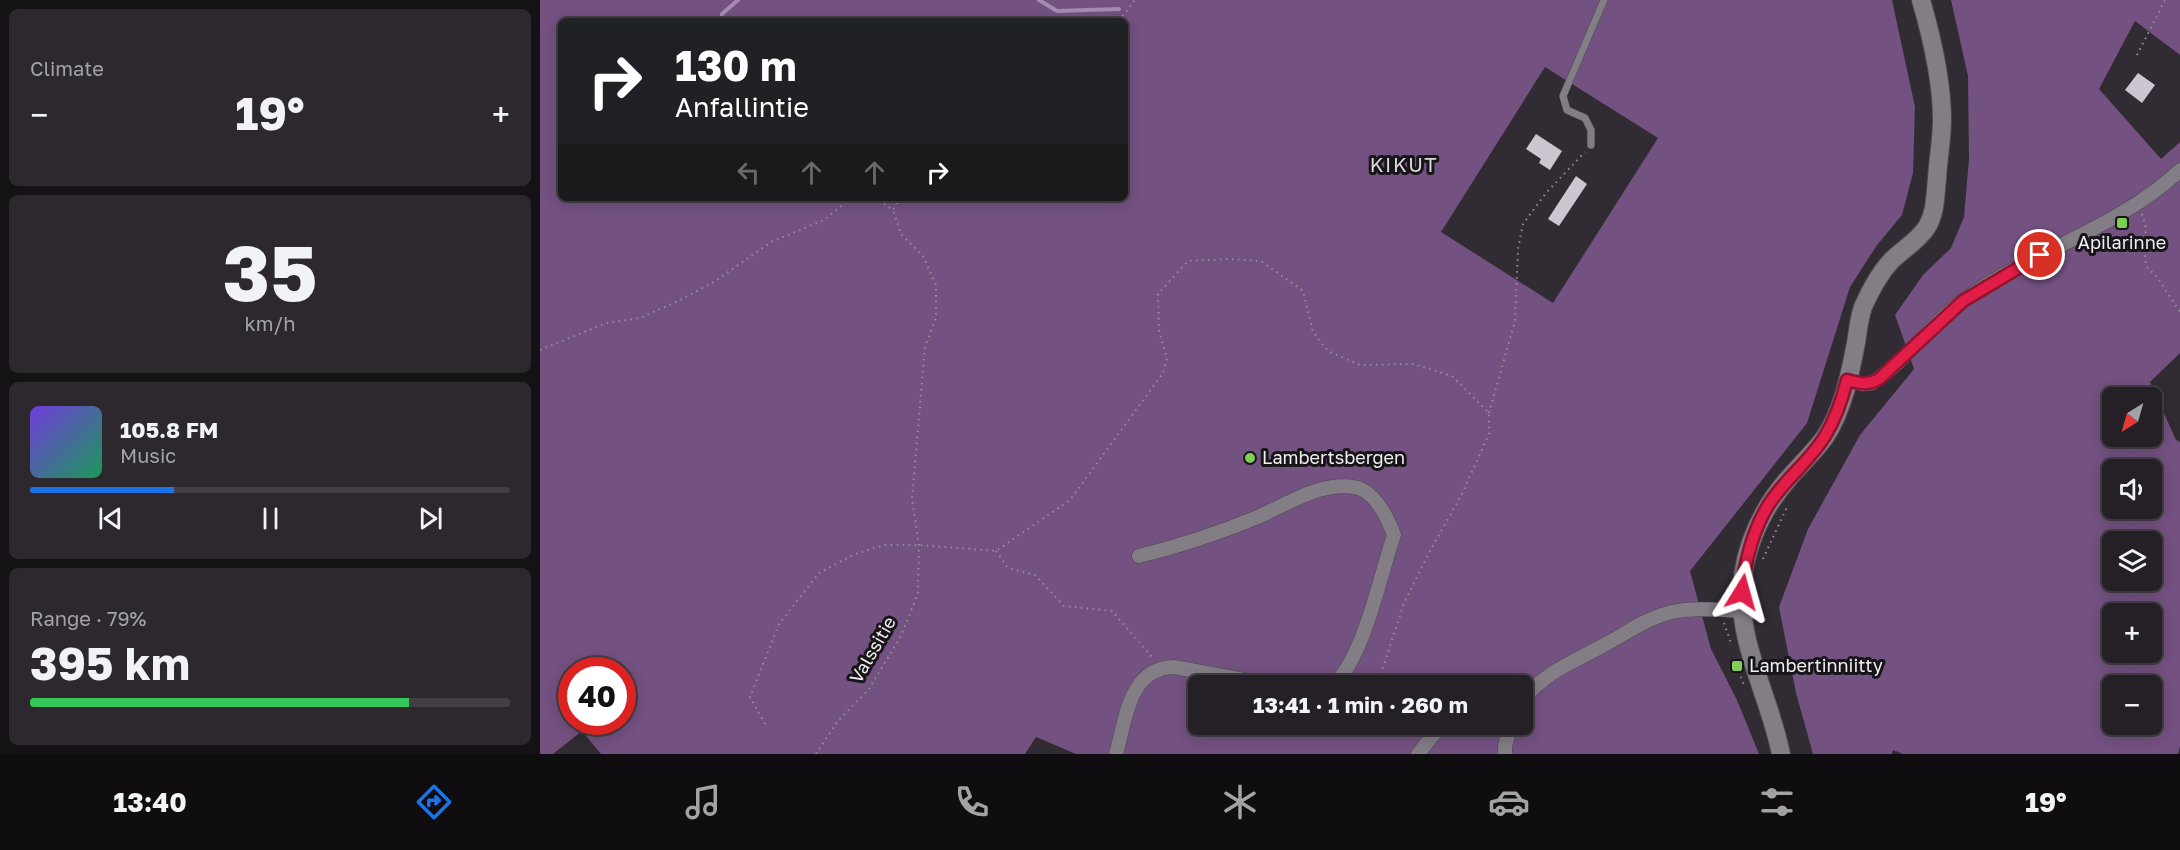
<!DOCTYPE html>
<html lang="en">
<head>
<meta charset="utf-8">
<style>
  body { margin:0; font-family:"Golos Text",sans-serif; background:#2d282e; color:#f1f3f6; height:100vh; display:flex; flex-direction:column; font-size:22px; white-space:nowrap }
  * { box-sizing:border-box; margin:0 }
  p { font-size:20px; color:#a3a3a7 }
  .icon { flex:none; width:33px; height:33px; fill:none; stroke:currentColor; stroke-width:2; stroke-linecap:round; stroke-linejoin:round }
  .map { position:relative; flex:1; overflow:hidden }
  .details { display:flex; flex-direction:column; gap:9px; padding:9px; background:#141215; width:540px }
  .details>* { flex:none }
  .banner { position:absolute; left:18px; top:18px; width:570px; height:183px; border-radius:9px; box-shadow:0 3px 15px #0003,0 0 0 2px #423e43; background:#202124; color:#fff; overflow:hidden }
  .needle { width:39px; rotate:217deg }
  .fabs { position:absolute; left:1562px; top:387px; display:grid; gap:12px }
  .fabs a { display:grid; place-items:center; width:60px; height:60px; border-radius:9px; background:#252026; box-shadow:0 3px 15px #0003,0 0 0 2px #423e43; font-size:30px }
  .speed { position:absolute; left:18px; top:657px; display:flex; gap:12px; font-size:30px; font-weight:700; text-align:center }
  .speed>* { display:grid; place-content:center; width:78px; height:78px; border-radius:50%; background:#252026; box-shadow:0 3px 15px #0003,0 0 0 2px #423e43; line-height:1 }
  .speed .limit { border:9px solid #d22; background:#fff; color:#111 }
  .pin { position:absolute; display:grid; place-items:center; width:51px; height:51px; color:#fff; margin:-26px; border:3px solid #fff; border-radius:50%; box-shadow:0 2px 6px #0007 }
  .me { position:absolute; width:66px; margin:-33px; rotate:8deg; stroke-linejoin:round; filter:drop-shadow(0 0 4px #0008) }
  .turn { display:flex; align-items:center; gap:21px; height:126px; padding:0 18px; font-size:27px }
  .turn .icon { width:78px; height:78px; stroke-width:2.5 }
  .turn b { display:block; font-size:42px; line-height:51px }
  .lanes { display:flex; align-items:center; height:57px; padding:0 18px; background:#0003; justify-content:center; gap:30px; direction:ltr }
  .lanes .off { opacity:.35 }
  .big { font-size:45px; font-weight:700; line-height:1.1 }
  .details .card { flex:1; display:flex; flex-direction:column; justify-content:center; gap:9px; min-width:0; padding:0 21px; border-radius:9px; background:#2d282e }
  .details .dial { align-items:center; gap:0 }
  .dial b { font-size:78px; line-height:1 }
  .song { display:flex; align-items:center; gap:18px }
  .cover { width:72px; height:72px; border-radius:9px; background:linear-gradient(135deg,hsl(260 70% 55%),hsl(150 70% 35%)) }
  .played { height:6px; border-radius:3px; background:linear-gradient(90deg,#1a73e8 30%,#423e43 30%) }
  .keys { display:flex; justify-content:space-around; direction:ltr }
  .heat { display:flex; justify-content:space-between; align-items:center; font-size:33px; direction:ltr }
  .charge { height:9px; border-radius:4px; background:linear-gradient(90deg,#34c759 79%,#423e43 0) }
  .trip { position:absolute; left:648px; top:675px; width:345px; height:60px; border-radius:9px; background:#252026; box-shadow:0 3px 15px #0003,0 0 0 2px #423e43; font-weight:700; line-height:60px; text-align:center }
  .tab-bar { display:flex; height:96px; justify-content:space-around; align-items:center; background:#0f0d0f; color:#a3a3a7 }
  .tab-bar .icon { width:42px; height:42px }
  .tab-bar .on { color:#1a73e8 }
  .tab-bar b { font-size:27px; color:#f1f3f6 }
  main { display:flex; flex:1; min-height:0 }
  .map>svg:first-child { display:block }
  .forest { fill:#735181; fill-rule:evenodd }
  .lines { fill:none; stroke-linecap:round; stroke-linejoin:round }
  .stream { stroke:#a58cb0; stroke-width:4 }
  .building { fill:#cdc6d0 }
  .lane-casing { stroke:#4c484e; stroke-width:8 }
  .street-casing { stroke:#4c484e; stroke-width:15 }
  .secondary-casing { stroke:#4c484e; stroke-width:20 }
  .path { stroke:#959097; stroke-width:2; stroke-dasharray:1.5 4.5; stroke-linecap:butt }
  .lane { stroke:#837d86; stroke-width:7 }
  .street { stroke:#837d86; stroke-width:14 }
  .secondary { stroke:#837d86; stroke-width:18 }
  .route-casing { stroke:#92132f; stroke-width:15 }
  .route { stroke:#e11d48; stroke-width:10 }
  .poi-dot { fill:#7fd052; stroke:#171518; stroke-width:2 }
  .labels { text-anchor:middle; stroke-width:6; stroke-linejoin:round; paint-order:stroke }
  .poi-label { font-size:18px; fill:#f1eef3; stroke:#171518; text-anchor:start }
  .street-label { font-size:18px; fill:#f1eef3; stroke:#171518 }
  .neighbourhood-label { font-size:20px; letter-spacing:1.5px; fill:#dfd8e2; stroke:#171518 }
</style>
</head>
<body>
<main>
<section class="details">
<div class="card"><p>Climate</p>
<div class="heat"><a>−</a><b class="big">19°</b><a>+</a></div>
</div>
<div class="card dial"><b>35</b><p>km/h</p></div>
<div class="card">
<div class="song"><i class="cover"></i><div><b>105.8 FM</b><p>Music</p></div></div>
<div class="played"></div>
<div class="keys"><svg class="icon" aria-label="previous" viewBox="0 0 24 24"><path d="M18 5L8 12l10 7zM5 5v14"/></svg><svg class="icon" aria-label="pause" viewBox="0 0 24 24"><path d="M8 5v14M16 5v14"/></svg><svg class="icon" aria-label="next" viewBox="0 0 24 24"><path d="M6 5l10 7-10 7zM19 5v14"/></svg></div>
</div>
<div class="card"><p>Range · 79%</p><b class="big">395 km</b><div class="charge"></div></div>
</section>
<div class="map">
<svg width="1640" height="754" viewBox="0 0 1640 754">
  <rect width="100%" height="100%" fill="#312b33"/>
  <path class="forest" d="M0,0H1352L1375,107L1373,173L1362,215L1337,245L1310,287L1267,423L1150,571L1171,649L1197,700L1219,754H536L496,737L485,754H61L42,731L13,754H0ZM21,21H585V198H21ZM1005,67L1118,138L1013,303L901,232ZM32,670H82V722H32ZM658,686H982V724H658Z
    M1411,0H1640V55L1595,21L1559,89L1621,159L1640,142V353L1610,382L1636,440L1640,442V746L1638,754H1363L1353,750L1352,754H1273L1256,693L1239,607L1268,529L1320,435L1374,369L1355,315L1383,275L1411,248L1424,217L1429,159L1428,76ZM1572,398H1611V436H1572ZM1572,470H1611V508H1572ZM1572,542H1611V580H1572ZM1572,614H1611V652H1572ZM1572,686H1611V724H1572Z"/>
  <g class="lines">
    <path class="stream" d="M499,0L517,11L579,9
      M181,21L182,14L198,0"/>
  </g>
  <path class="building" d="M1598,73L1615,85L1602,103L1585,90Z
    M996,134L1022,151L1010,170L999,163L1001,159L986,149Z
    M1036,176L1047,184L1019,226L1008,219Z"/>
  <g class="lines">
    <defs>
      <path id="lane" d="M1051,145V130L1045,118L1027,110L1023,96L1064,0"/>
      <path id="street" d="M1307,380L1323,384L1332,383C1365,362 1391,323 1424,300C1492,251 1579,228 1640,170
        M599,556C640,546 679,533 718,517C734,510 757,497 773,492C786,487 809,483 823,490C839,499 848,519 854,535C840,575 824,659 792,686
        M982,701C1004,672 1035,661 1066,644C1088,632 1107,618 1132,612C1154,607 1179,610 1202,611
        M576,754C586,719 589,668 634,667L737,686
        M878,754L893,735L906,724
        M965,754V746L971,724"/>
      <path id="secondary" d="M1241,754C1229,693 1194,639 1203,574C1209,538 1225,505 1249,478C1261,464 1275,451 1285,437C1303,410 1310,374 1316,343C1318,331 1319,318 1323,307C1330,291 1339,274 1351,261C1363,249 1378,241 1387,227C1396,212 1395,195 1397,179C1398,159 1402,139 1402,120C1402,80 1392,38 1381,0"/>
    </defs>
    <use href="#lane" class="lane-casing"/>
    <use href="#street" class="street-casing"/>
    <use href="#secondary" class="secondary-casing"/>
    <path class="path" d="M579,21L595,0
      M1597,55L1625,0
      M321,198L340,201L353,210L360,198
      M1602,214L1606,228L1604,246L1606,266L1617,277L1640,312
      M0,350L66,323L100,318L138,301L174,282L231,242L284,220L311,198
      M949,413L975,321L978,249L983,224L1006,193L1045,152
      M456,551L468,568L495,575L524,606L572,611L613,658
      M1223,559L1247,507
      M1184,623L1191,643
      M1199,671L1204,686
      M812,682L825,686
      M225,724L210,697L239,624L279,573L315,554L345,545H379L456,551L530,500L623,373L627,358L619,331L618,294L648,261L688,259L721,261L763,291L773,332L788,351L820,365L873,364L912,376L949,413V434L921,496L891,549L864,603L837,686
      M276,754L297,722L329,689L361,636L378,593L379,545L372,499L385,347L396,318V285L383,256L361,234L353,210"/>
    <use href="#lane" class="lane"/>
    <use href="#street" class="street"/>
    <use href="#secondary" class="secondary"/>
  </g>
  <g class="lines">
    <defs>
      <path id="route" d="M1202,592C1205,561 1212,531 1229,504C1245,479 1270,461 1285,436C1296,418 1302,400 1307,380C1319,383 1327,386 1339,379L1423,301L1500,255"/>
    </defs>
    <use href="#route" class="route-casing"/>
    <use href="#route" class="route"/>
  </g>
  <g class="poi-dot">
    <rect x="1576" y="217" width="12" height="12" rx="3"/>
    <circle cx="710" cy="458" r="6"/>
    <rect x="1191" y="660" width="12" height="12" rx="3"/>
  </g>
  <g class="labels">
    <g class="poi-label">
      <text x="1582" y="249" text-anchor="middle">Apilarinne</text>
      <text x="722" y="464">Lambertsbergen</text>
      <text x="1209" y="672">Lambertinniitty</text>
    </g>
    <g class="street-label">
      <text transform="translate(333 650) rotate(-60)" y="6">Valssitie</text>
    </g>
    <g class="neighbourhood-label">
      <text x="864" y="172">KIKUT</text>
    </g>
  </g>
</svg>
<div class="fabs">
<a><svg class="needle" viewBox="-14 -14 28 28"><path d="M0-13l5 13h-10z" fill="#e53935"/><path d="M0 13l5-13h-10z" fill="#a3a3a7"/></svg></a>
<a><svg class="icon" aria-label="sound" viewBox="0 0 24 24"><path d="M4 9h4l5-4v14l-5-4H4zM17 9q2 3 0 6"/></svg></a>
<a><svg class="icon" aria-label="layers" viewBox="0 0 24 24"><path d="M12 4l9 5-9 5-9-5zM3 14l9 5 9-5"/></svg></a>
<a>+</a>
<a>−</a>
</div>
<div class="speed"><div class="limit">40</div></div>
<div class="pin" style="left:1500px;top:255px;background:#d93025"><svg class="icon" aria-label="arrive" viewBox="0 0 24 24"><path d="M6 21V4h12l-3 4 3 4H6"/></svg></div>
<svg class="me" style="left:1202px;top:592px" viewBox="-20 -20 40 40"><path d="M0-17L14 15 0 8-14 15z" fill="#e11d48" stroke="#fff" stroke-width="4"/></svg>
<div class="trip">13:41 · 1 min · 260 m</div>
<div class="banner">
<div class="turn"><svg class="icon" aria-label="right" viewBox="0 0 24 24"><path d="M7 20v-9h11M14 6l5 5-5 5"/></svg><div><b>130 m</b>Anfallintie</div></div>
<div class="lanes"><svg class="icon off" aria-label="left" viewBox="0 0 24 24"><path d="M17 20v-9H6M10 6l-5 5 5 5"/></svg><svg class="icon off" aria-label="ahead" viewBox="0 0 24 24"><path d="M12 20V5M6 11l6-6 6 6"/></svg><svg class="icon off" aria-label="ahead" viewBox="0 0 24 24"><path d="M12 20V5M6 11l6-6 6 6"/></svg><svg class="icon" aria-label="right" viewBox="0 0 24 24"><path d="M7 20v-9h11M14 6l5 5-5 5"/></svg></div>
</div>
</div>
</main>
<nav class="tab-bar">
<b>13:40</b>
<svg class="icon on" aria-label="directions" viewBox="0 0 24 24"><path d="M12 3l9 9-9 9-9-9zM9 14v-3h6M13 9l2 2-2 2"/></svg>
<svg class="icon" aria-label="music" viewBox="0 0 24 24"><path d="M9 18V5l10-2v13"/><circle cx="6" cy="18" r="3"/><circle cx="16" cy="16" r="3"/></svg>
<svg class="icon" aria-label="phone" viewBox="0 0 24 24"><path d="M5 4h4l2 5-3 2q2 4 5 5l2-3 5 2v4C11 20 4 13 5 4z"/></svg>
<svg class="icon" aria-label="climate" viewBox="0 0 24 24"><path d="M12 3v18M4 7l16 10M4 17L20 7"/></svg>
<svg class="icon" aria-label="car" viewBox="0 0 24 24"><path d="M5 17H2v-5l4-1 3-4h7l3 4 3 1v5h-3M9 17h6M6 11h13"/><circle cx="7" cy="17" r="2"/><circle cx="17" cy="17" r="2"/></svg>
<svg class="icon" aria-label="filters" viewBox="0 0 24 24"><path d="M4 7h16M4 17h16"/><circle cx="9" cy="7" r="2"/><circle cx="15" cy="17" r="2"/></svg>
<b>19°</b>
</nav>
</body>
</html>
